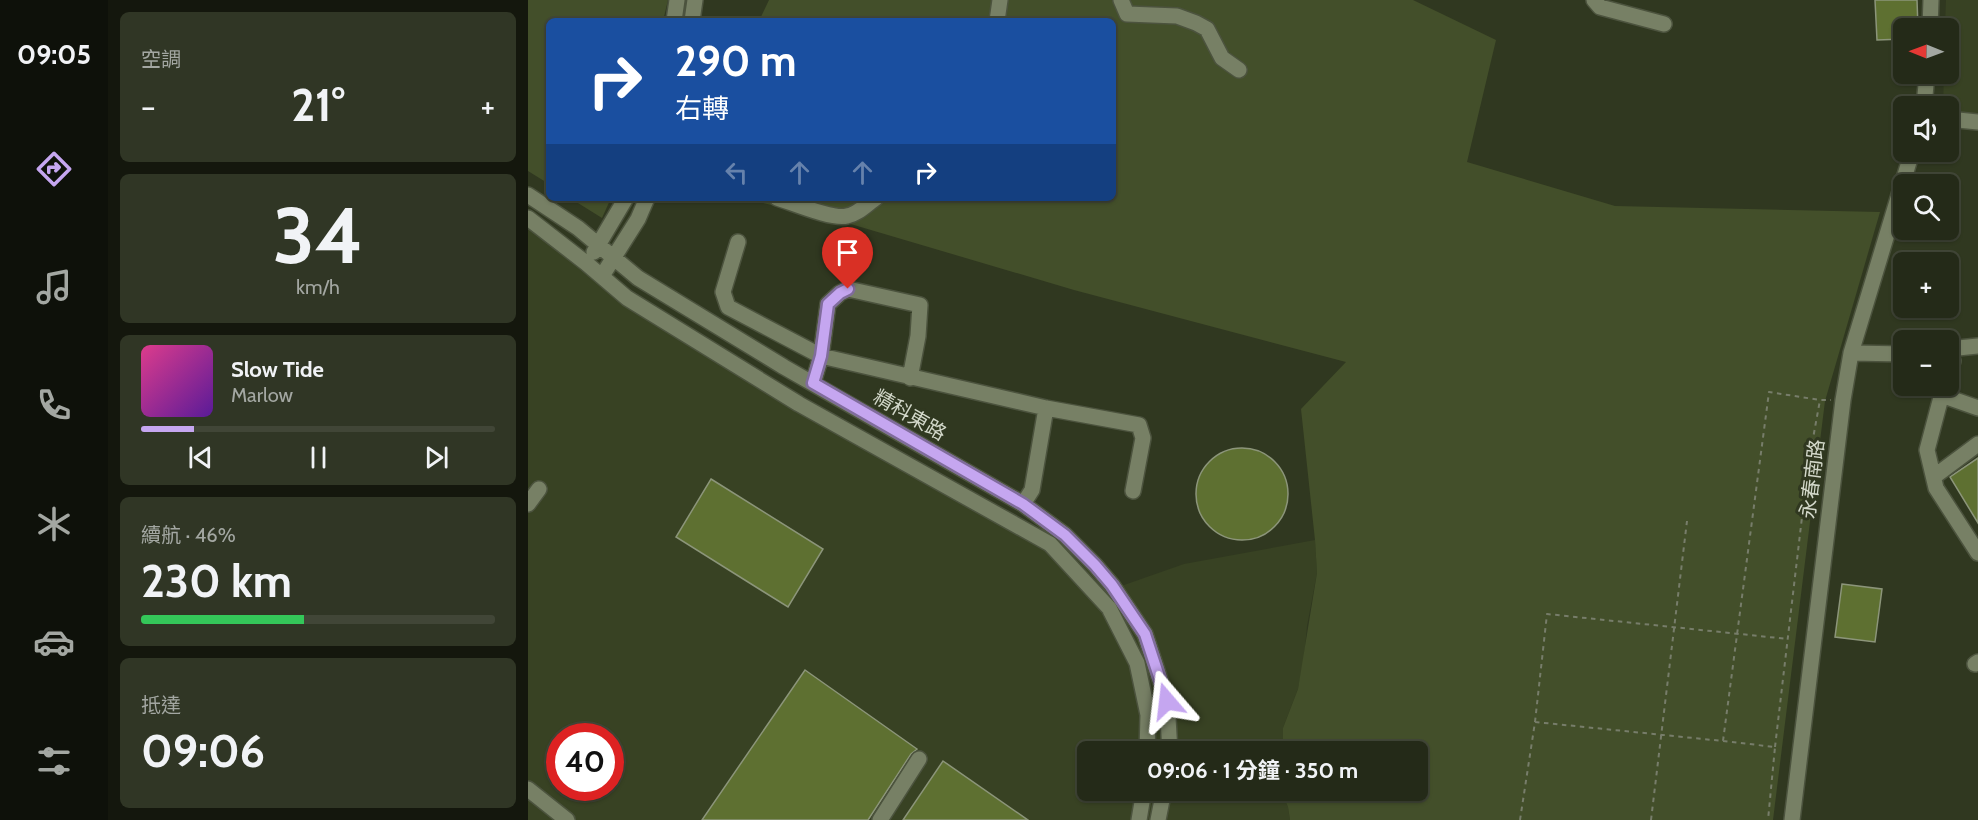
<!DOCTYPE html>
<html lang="zh-TW">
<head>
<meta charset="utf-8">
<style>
  body { margin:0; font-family:Cabin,"Noto Sans TC",sans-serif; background:#303625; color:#f1f3f6; height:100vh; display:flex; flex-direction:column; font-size:22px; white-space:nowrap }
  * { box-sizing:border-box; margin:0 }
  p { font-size:20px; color:#a3a7a2 }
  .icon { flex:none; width:33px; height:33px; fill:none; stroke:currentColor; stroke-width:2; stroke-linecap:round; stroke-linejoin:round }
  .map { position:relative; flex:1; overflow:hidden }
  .panel { display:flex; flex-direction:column; gap:12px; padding:12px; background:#14170d; width:420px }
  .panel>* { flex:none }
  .guide { position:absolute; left:18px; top:18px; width:570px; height:183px; border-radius:9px; box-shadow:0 2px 4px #0004,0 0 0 2px #414637; background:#1a4fa0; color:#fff; overflow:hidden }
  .needle { width:39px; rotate:271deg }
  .buttons { position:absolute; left:1365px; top:18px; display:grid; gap:12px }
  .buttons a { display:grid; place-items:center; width:66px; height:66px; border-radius:9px; background:#242a18; box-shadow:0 2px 4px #0004,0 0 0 2px #414637; font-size:30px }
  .speed { position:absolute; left:18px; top:723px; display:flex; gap:12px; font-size:30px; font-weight:700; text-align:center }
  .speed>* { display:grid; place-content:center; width:78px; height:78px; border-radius:50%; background:#242a18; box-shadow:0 2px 4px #0004,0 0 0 2px #414637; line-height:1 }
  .speed .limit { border:9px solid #d22; background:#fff; color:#111 }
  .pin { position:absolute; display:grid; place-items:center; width:51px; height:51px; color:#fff; margin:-62px -26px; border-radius:50% 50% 50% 0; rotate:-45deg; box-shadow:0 0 6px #0007 }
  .pin .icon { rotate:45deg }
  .me { position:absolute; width:66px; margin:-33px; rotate:343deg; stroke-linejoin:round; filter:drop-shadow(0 0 4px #0008) }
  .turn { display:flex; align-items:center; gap:21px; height:126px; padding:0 30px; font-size:27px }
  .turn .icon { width:78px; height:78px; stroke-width:2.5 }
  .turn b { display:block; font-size:42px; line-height:51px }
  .lanes { display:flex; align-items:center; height:57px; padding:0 30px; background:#0003; justify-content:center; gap:30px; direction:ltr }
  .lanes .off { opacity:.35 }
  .big { font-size:45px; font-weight:700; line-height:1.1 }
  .panel .card { flex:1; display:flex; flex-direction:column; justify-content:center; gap:9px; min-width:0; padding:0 21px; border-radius:9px; background:#303625 }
  .panel .dial { align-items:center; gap:0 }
  .dial b { font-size:78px; line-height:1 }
  .song { display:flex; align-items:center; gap:18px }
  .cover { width:72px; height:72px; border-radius:9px; background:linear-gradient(135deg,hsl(330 70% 55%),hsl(270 70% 35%)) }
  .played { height:6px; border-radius:3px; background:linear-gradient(90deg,#c5a6f0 15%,#414637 15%) }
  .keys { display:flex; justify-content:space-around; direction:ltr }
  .heat { display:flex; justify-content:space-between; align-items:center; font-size:33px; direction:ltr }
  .charge { height:9px; border-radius:4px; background:linear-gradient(90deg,#34c759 46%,#414637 0) }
  .trip { position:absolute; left:549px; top:741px; width:351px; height:60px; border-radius:9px; background:#242a18; box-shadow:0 2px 4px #0004,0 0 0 2px #414637; font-weight:700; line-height:60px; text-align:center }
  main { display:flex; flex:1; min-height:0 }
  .menu { display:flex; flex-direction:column; width:108px; justify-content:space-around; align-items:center; background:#0e110a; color:#a3a7a2 }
  .menu .icon { width:42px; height:42px }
  .menu .current { color:#c5a6f0 }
  .menu b { font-size:27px; color:#f1f3f6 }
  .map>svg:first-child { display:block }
  .built { fill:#384223; fill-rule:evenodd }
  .green { fill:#434f2a }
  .building { fill:#5e7031; stroke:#8c957a; stroke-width:1.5 }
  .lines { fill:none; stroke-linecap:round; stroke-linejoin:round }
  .minor-casing { stroke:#4c533e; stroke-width:18 }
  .path { stroke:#777d6a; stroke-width:2; stroke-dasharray:4.5 4.5; stroke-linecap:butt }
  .minor { stroke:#778065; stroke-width:15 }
  .route-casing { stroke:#806c9c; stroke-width:15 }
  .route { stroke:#c5a6f0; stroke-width:10 }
  .labels { text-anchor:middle; stroke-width:6; stroke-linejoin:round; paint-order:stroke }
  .street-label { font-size:20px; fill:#d3d8ca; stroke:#303820 }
</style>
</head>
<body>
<main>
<nav class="menu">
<b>09:05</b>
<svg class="icon current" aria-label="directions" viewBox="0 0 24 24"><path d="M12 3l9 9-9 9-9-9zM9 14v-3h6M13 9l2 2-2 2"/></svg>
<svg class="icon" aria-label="music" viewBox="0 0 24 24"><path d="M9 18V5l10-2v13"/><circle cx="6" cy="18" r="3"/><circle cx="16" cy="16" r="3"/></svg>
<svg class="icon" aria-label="phone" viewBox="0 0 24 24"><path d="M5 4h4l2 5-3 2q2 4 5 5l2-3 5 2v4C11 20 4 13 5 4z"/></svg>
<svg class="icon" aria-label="climate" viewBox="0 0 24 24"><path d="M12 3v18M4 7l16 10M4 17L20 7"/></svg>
<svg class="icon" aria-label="car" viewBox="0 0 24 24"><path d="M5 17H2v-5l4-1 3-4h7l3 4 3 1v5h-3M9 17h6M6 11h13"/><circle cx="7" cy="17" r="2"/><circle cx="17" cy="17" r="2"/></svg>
<svg class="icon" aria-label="filters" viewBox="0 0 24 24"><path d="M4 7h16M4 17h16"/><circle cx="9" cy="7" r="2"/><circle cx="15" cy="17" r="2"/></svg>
</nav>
<section class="panel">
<div class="card"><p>空調</p>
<div class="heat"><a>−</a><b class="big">21°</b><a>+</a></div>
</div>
<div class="card dial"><b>34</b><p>km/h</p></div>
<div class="card">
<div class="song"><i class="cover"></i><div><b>Slow Tide</b><p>Marlow</p></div></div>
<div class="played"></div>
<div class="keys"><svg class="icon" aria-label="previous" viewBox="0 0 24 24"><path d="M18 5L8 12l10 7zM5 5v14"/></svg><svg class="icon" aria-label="pause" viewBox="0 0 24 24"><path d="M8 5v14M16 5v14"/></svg><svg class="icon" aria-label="next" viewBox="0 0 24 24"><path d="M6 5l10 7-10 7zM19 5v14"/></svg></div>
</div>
<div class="card"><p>續航 · 46%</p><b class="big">230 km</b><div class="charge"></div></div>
<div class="card"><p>抵達</p><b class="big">09:06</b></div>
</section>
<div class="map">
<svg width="1450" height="820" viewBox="0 0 1450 820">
  <rect width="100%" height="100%" fill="#303820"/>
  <path class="built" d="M1418,0H1450V119L1421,116L1420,106H1415L1416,74H1420V28H1417Z
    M0,221L91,291L534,548L564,573L579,591L656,564L787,540L789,573L779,626L776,659L770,689L755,728V751L560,752V790L753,791L760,807L762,820H0ZM32,736H82V788H32Z"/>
  <path class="green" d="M0,0H140L135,21H21V184L0,171Z
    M241,0H885L968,40L939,162L1087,206L1352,212L1297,401L1245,820H762L760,807L753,791L890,790V752L755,751V728L770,689L789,573L787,540L773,409L818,362L546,290L326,225L214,198H585V21H231Z
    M42,198H83L74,218Z"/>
  <path class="building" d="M1347,0H1389L1390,28H1376V39L1349,40Z
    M668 494a46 46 0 1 1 92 0a46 46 0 1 1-92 0Z
    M1450,458V523L1422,477Z
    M183,479L295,549L260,607L148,537Z
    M1314,584L1354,589L1347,642L1307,637Z
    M277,670L389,749L388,750L383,754L340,820H174Z
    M671,741H725V752H671Z
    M415,761L500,820H375Z"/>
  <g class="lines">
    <defs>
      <path id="minor" d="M593,0L599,14L649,16L668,23L679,29L694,58L711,70
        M1066,0L1072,7L1136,24
        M146,21L149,0
        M164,21L167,0
        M469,21L472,0
        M1402,28L1403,0
        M1396,106L1399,74
        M1420,119L1450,122
        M0,195L50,228L110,278L256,367L495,504L537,535L567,565L584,585L617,634L639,701L642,752
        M249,198C265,203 305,220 319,216C330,214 339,204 348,198
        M0,218L58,263L99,298L271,404L522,544L581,608L609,663L620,715L619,752
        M210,242L195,292L200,307L293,356L518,408L611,425L615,438L605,491
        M66,252L98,198
        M74,276L110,219L119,198
        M1420,349L1450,346
        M1323,353L1376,354
        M1420,373L1425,361
        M285,383L293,356L300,304L312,293L320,289L392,305L390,336L382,378
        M1416,386L1399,450L1408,488L1450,553
        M1413,395L1450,408
        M1407,476L1450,444
        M0,504L11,489
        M495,504L504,490L518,408
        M1447,664L1450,662
        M0,789L39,820
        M352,820L391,759
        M611,820L616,790
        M630,820L636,790
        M1264,820L1315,400L1323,353L1384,152"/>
    </defs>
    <use href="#minor" class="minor-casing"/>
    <path class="path" d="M1007,722L1195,741L1241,392L1292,400H1303
      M1195,741L1247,747L1240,820
      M1247,747L1280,466L1292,400
      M992,820L1007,722L1019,614L1260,639
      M1123,820L1159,521"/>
    <use href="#minor" class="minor"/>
  </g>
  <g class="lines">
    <defs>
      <path id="route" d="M320,289L312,293L300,304L293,356L285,383L495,504L537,535L567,565L584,585L617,634L639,701"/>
    </defs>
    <use href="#route" class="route-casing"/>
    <use href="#route" class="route"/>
  </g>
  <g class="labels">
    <g class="street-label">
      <text transform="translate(382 415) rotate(30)" y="7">精科東路</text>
      <text transform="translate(1284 479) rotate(-83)" y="7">永春南路</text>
    </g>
  </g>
</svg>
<div class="buttons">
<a><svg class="needle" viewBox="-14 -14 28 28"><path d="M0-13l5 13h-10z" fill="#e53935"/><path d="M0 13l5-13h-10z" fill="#a3a7a2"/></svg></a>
<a><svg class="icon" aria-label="sound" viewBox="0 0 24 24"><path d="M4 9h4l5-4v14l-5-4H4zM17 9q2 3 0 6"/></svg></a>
<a><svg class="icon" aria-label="search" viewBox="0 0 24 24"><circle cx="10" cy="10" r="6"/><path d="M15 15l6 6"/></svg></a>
<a>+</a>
<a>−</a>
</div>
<div class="speed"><div class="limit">40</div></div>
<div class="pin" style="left:320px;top:289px;background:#d93025"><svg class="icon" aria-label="arrive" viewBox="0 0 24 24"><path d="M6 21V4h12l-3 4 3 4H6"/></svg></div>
<svg class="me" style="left:639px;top:701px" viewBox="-20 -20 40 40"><path d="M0-17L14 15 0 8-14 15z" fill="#c5a6f0" stroke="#fff" stroke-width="4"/></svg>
<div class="trip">09:06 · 1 分鐘 · 350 m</div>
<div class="guide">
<div class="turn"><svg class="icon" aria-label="right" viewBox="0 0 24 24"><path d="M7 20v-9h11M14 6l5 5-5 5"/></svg><div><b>290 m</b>右轉</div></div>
<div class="lanes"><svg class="icon off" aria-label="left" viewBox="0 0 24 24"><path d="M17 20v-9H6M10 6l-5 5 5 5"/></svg><svg class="icon off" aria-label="ahead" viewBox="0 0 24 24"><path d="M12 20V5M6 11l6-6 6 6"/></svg><svg class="icon off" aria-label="ahead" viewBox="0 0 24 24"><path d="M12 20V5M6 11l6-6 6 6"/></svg><svg class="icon" aria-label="right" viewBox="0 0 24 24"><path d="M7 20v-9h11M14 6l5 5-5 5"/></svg></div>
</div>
</div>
</main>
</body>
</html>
